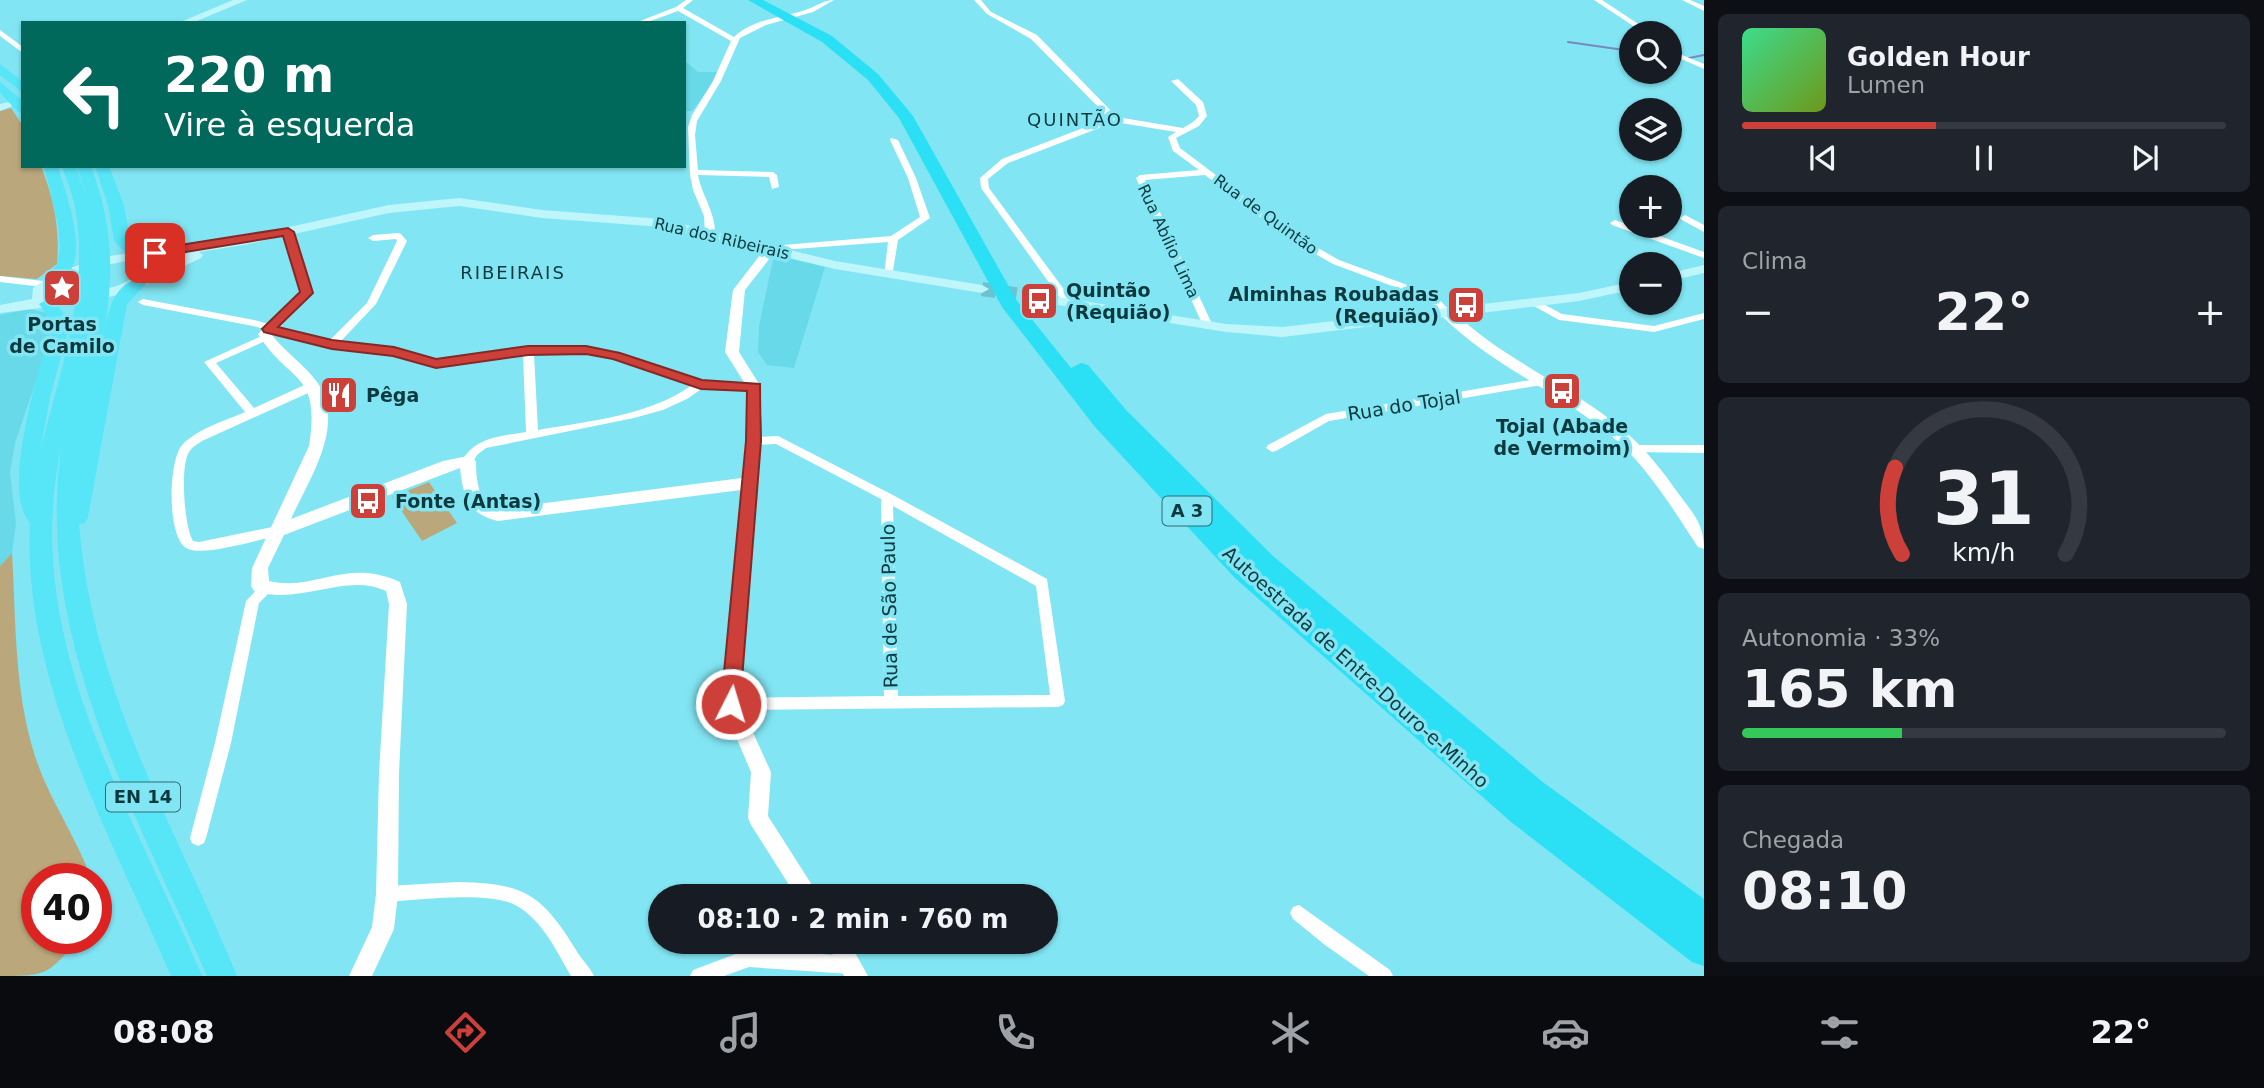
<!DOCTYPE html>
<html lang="pt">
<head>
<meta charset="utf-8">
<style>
  body { margin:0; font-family:"DejaVu Sans",sans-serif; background:#20242c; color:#f1f3f6; height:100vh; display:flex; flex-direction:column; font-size:26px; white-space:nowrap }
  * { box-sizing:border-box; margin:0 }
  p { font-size:23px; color:#9ea1a6 }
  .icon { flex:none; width:38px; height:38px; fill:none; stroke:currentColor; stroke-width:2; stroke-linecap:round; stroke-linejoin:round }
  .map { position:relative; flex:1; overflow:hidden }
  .panel { display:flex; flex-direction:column; gap:14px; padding:14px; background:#0d0f14; width:560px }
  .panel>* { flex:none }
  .hud { position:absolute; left:21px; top:21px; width:665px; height:147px; border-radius:0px; box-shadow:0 2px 5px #0004; background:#00695c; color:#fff; overflow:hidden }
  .tools { position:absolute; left:1619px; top:21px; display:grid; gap:14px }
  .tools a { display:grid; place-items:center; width:63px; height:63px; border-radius:50%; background:#171b24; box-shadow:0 2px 5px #0004; font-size:35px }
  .speed { position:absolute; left:21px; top:863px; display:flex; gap:14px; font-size:35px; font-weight:700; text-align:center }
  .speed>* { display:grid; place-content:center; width:91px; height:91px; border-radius:50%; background:#171b24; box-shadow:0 2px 5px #0004; line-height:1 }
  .speed .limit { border:10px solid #d22; background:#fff; color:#111 }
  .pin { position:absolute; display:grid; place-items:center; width:60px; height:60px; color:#fff; margin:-30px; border-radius:14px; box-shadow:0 4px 10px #0006 }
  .me { position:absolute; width:77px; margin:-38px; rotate:5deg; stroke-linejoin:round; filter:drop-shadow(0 0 5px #0008) }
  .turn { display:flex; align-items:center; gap:24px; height:147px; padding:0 28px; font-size:32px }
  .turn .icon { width:91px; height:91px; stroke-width:2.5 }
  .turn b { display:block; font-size:49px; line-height:60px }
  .big { font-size:52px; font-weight:700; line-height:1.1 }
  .panel .tile { flex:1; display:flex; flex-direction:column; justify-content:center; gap:10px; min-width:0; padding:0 24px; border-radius:10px; background:#20242c }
  .panel .dial { align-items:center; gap:0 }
  .dial svg { height:182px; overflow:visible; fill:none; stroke:#363941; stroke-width:7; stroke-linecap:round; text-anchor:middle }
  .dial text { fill:#f1f3f6; stroke:none }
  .song { display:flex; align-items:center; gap:21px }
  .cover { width:84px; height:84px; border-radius:10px; background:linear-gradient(135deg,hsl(150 70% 55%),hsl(80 70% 35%)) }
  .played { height:7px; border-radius:4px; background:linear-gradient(90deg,#cd3f39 40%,#363941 40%) }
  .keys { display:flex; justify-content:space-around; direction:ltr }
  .heat { display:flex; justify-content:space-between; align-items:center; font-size:38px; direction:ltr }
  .charge { height:10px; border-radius:5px; background:linear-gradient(90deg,#34c759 33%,#363941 0) }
  .trip { position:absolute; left:648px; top:884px; width:410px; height:70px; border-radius:35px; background:#171b24; box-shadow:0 2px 5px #0004; font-weight:700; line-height:70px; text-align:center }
  .dock { display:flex; height:112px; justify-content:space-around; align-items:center; background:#090b0e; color:#9ea1a6 }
  .dock .icon { width:49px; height:49px }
  .dock .selected { color:#cd3f39 }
  .dock b { font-size:32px; color:#f1f3f6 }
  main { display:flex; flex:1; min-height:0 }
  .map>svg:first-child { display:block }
  .built { fill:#68d9e8 }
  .green { fill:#baa77c }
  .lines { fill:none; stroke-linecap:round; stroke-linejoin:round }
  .stream { stroke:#758abe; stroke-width:2 }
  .secondary-tunnel { stroke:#6ac3cf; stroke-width:14; stroke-dasharray:14 7; stroke-linecap:butt }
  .minor { fill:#fff; fill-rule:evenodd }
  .tertiary { fill:#fff; fill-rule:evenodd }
  .secondary { fill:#bff6fc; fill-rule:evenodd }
  .trunk { fill:#56e6f7; fill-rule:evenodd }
  .motorway { fill:#2be0f5; fill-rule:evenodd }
  .route { fill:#cd3f39; stroke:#852925; stroke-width:2 }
  .labels { text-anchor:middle; stroke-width:7; stroke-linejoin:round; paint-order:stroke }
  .far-street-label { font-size:16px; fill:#0c393e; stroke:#82e5f3 }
  .far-neighbourhood-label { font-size:18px; letter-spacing:2px; fill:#0c393e; stroke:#82e5f3 }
  .shield { fill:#82e5f3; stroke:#2f6d74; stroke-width:2 }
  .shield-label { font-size:18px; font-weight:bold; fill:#0c393e }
  .poi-label { font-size:19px; font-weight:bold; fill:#0c393e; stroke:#82e5f3; text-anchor:start }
  .street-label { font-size:19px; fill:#0c393e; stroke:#82e5f3 }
</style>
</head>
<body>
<main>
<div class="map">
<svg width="1704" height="976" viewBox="0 0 1704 976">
  <rect width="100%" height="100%" fill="#82e5f3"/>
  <path class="built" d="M684,60L698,72H717L713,84L692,111H684Z
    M774,255L825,267L794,368L767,365L758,352L759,326Z
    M29,309L47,313L51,325L48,346L15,443L10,473L16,523L12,553L0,566V315Z"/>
  <path class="green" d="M11,108L23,126V166H41C54,199 60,229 57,264L37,279L0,276V111Z
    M429,482L457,523L422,541L392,497Z
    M12,553C16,620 14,691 35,756C48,798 76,836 91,878H37V938H80C47,974 50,976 0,976V566Z"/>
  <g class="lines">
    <path class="stream" d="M1568,42L1631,51
      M1689,58L1704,55"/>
    <path class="secondary-tunnel" d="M982,289L1033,297"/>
    <path class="minor" d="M686,0H693L683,8L734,37C754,18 784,18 808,9C817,6 824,0 834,0L813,12L766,25L740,38L721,81L697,121L695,135L698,170L773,172L777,175L779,187L772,189L769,177L698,175C702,196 716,213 715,234L710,237L705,234L704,216L693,190L690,175L688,127L692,115L713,81L731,41L678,11L645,23H635L676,7Z
      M974,0H981L991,12L1037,35L1117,117L1183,128L1193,122L1199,116L1196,105L1171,81L1178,79L1203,102L1207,116L1199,126L1176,138L1180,148L1297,236L1339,260L1435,295L1452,313L1451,315H1443L1427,299L1333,264L1291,240L1205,175L1145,180L1213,326L1208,329L1204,328L1136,178L1140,175L1199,170L1173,151L1168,137L1176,132L1115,122L1008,163L988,179L989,188L1074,303L1069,306L1065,305L981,188L980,178L1002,159L1109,118L1031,39L987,14Z
      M1594,0H1602L1652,33H1644Z
      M1682,0H1690L1704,6V11Z
      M0,30L23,47V53L0,36Z
      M1670,50L1704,64V69L1670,54Z
      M891,138L898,140L916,178L930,218L898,240L892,277H886L884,275L888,242L768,251L766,249L771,246L891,236L920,217L908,178L890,140Z
      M1685,215L1704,225V232L1682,220L1680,218Z
      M1615,220L1704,252V258L1612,225L1610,223Z
      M398,233L401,234L407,241L376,304L340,342L394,348L436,361L528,348L586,347L619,354L702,381L754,383L760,387L754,391L703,388L687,399L663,410L634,418L486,448L477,455L472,464L468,465L462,461C474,437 502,436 526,432L523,355L436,367L393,354L332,347L253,326L143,305L138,302L143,299L254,320L330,340L367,303L397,241L396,239L373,241L368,238L373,235ZM586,353L613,359L692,385C649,416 589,421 538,430L534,354Z
      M0,276L43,281L48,284L43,287L0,282Z
      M1536,300L1562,314L1654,326L1704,313V319L1654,332L1559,320L1532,305L1531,303Z
      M266,334L270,335L271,337L270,339L216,363L254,408L309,383H317L319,386L317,389L202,441C198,444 192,447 189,452C180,466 184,526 193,541L199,542L277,526L282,528L283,531L282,534L277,536C257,540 204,556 188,549C166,540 168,458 183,444C199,428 225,421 245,412L204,362Z
      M1543,378L1549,382L1547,384L1329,421L1276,451L1272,452L1266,448L1268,445L1326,414Z
      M778,436L891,494L1047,579L1065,701L1063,705L1058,707L731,710L726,708L724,704L726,700L731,698L884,696L881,499L776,444L754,445L748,441L754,437ZM893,506L1036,586L1050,695L898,696Z
      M1635,445H1704V453L1631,452L1629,449Z
      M267,583L272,584L274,588L259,603L231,743L206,838L204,843L198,846L192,843L190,838L215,743L246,601L262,584Z
      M458,882C523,883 542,894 576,950C581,959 590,967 594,976H571C557,952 542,919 515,905C489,891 418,900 387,902L381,900L379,894L381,888L387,886Z
      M1299,905L1390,970L1393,976H1369L1325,945L1293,919L1290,913L1293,907Z
      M749,949L850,956L856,959L859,965L856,971L850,974L749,967L724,976H690L693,970Z"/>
    <path class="tertiary" d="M288,228L294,232L313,293L272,335C285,352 304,364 317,382C347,425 309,479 291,519L443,461L468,456L476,461C476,479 478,504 498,509L742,478L748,415L747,387L725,352L733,290L767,246H775L777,249L745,290L739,352L761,387L762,415L740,704L771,772L768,816L819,896H796L751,825L748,818L751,772L722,704L741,490L498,521C468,514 463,496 460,468L284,535L268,568L269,581C317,592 344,557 400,582L407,604L399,773L398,894L394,929L372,976H349L372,927L376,894L379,773L389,604L386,591C345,572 301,606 254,591L251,586L252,568L309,446C321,370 290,385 258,334L300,292L282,232Z
      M1447,309L1452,310C1502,360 1569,384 1622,429C1644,447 1662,470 1678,493C1693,513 1704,524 1704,549L1698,547C1672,508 1646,464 1609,434C1555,390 1491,365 1442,316L1440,313Z
      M826,942H849L868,976H844Z"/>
    <path class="secondary" d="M233,0H247L192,23H178Z
      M9,102L15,105L0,111V104Z
      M459,198L542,210L662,219L835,261L982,285L989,289L982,293L835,269L662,227L542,218L459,206L389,213L244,245L199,252L203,255L201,258L143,286L117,295L83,303L0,313V305L32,299L33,288L56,272L110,256L244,237L389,205ZM188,253L117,286L83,294L48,298L45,296L47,290L54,284L97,267L126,261L151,262L158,258Z
      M1704,265V273L1670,281V273Z
      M1631,282V290L1579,301L1282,337L1226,332L1033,301L1026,297L1033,293L1226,324L1282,327L1579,293Z"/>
    <path class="trunk" d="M0,64L23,82V93L0,75Z
      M0,82L23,101V113L18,112L0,93Z
      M44,166H58C65,193 97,271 54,282L46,277L57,264L60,248L58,225Z
      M62,166H76L89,205L77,166H91C114,229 114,275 103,340C107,317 111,285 139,278L147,283L127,304L88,517L85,523L79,524C93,695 174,823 237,976H207C135,810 32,632 62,444C18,639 131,805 202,976H171C111,836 22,680 30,523C0,490 40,368 51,327L50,320L39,304L48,299L54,300L68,320L69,327L50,397L40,452C59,375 89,293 76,213C74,197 67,181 62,166Z
      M95,166H109L124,205L130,240L146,256L144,259H132L114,241L108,205Z"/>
    <path class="motorway" d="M748,0H763L832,36L878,74L913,116L1017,301L1071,368L1081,363L1088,365L1127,411L1273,556L1544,783L1704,899V966L1692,962L1511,822L1235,578L1095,427L1002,307L899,118L868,80L822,42Z"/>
  </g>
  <path class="route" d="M288,228L294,232L313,293L278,327L332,340L394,347L436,359L528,346H586L620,353L702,380L760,384L761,441L740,704L737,710L731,712L724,710L721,704L746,441L747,391L701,389L613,359L586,354L528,355L436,368L393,356L332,349L264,332L262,329L300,292L283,236L155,257L148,253L155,249Z"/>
  <defs>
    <symbol id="sight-square" viewBox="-11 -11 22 22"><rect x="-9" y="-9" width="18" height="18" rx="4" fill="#cd3f39" stroke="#82e5f3"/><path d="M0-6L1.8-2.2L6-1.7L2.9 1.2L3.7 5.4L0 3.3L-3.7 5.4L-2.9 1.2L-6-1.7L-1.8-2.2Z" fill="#fff"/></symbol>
    <symbol id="bus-square" viewBox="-11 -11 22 22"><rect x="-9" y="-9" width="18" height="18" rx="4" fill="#cd3f39" stroke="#82e5f3"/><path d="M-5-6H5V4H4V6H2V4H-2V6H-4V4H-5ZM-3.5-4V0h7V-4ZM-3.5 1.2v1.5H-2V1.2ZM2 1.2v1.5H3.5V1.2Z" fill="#fff"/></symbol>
    <symbol id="restaurant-square" viewBox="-11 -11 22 22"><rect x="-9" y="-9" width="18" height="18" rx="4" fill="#cd3f39" stroke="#82e5f3"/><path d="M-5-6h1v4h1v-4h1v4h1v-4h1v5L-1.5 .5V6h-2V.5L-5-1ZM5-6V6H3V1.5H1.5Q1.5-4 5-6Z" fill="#fff"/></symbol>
  </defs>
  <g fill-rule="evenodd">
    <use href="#sight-square" x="40" y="266" width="44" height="44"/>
    <use href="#bus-square" x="1017" y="279" width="44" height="44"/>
    <use href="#bus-square" x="1444" y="283" width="44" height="44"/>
    <use href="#bus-square" x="1540" y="369" width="44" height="44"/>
    <use href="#restaurant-square" x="317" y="373" width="44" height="44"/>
    <use href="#bus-square" x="346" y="479" width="44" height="44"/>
  </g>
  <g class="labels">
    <g class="far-street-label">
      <text transform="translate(1266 214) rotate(36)" y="6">Rua de Quintão</text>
      <text transform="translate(722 238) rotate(13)" y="6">Rua dos Ribeirais</text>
      <text transform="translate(1169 241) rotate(65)" y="6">Rua Abílio Lima</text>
    </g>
    <g class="far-neighbourhood-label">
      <text x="1075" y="126">QUINTÃO</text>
      <text x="513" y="279">RIBEIRAIS</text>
    </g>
    <g class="shield">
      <rect x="1162.5" y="496.5" width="49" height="29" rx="5"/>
      <rect x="106" y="782.5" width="74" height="29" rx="5"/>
    </g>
    <g class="shield-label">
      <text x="1187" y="517">A 3</text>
      <text x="143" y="803">EN 14</text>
    </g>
    <g class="poi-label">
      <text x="1066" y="297">Quintão<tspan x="1066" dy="22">(Requião)</tspan></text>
      <text x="1439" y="301" text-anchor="end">Alminhas Roubadas<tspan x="1439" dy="22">(Requião)</tspan></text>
      <text x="62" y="331" text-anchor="middle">Portas<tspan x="62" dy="22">de Camilo</tspan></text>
      <text x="366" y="402">Pêga</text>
      <text x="1562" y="433" text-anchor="middle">Tojal (Abade<tspan x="1562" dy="22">de Vermoim)</tspan></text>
      <text x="395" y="508">Fonte (Antas)</text>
    </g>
    <g class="street-label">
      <text transform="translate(1404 405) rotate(-9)" y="7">Rua do Tojal</text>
      <text transform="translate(889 606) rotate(-91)" y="7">Rua de São Paulo</text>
      <text transform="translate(1356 667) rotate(42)" y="7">Autoestrada de Entre-Douro-e-Minho</text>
    </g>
  </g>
</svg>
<div class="tools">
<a><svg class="icon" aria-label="search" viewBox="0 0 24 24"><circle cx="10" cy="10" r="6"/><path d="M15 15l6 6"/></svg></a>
<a><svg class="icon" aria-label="layers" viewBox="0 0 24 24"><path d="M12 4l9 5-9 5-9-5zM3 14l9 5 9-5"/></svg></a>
<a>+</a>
<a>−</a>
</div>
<div class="speed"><div class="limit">40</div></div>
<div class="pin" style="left:155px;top:253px;background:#d93025"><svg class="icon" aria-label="arrive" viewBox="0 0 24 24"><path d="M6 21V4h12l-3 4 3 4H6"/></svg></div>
<svg class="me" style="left:731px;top:704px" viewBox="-20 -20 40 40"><circle r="17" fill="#cd3f39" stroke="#fff" stroke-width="3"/><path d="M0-11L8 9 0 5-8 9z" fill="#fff"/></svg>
<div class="trip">08:10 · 2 min · 760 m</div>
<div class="hud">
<div class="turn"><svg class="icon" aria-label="left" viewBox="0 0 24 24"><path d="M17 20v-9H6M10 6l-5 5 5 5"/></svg><div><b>220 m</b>Vire à esquerda</div></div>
</div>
</div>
<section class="panel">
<div class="tile">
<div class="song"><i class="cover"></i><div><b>Golden Hour</b><p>Lumen</p></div></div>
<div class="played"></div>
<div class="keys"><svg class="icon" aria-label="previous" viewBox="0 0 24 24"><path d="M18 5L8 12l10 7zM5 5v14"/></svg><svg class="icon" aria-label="pause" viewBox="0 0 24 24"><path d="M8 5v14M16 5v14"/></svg><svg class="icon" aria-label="next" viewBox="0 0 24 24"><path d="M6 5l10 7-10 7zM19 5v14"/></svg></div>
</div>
<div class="tile"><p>Clima</p>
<div class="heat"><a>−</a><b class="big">22°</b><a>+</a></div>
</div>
<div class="tile dial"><svg viewBox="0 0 100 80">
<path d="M14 69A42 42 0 1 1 86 69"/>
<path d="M14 69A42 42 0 0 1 11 31" stroke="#cd3f39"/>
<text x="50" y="56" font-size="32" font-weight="700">31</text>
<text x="50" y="72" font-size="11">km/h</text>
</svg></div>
<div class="tile"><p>Autonomia · 33%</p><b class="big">165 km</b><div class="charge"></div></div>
<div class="tile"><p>Chegada</p><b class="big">08:10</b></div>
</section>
</main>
<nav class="dock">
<b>08:08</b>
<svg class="icon selected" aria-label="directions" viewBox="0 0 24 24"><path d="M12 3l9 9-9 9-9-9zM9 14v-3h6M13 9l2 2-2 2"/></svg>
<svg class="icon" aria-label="music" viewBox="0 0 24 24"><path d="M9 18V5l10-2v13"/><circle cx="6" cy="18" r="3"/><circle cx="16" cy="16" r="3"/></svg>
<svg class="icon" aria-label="phone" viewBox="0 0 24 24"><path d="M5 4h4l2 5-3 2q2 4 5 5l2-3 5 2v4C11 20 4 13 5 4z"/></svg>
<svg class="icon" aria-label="climate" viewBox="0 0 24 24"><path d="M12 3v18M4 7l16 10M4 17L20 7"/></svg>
<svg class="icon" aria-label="car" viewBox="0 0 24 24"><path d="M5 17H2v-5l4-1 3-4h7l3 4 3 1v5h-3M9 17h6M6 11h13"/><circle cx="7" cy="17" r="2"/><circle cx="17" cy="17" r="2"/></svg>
<svg class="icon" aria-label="filters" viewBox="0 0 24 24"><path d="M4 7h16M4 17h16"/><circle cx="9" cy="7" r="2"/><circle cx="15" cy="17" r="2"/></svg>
<b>22°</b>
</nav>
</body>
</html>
